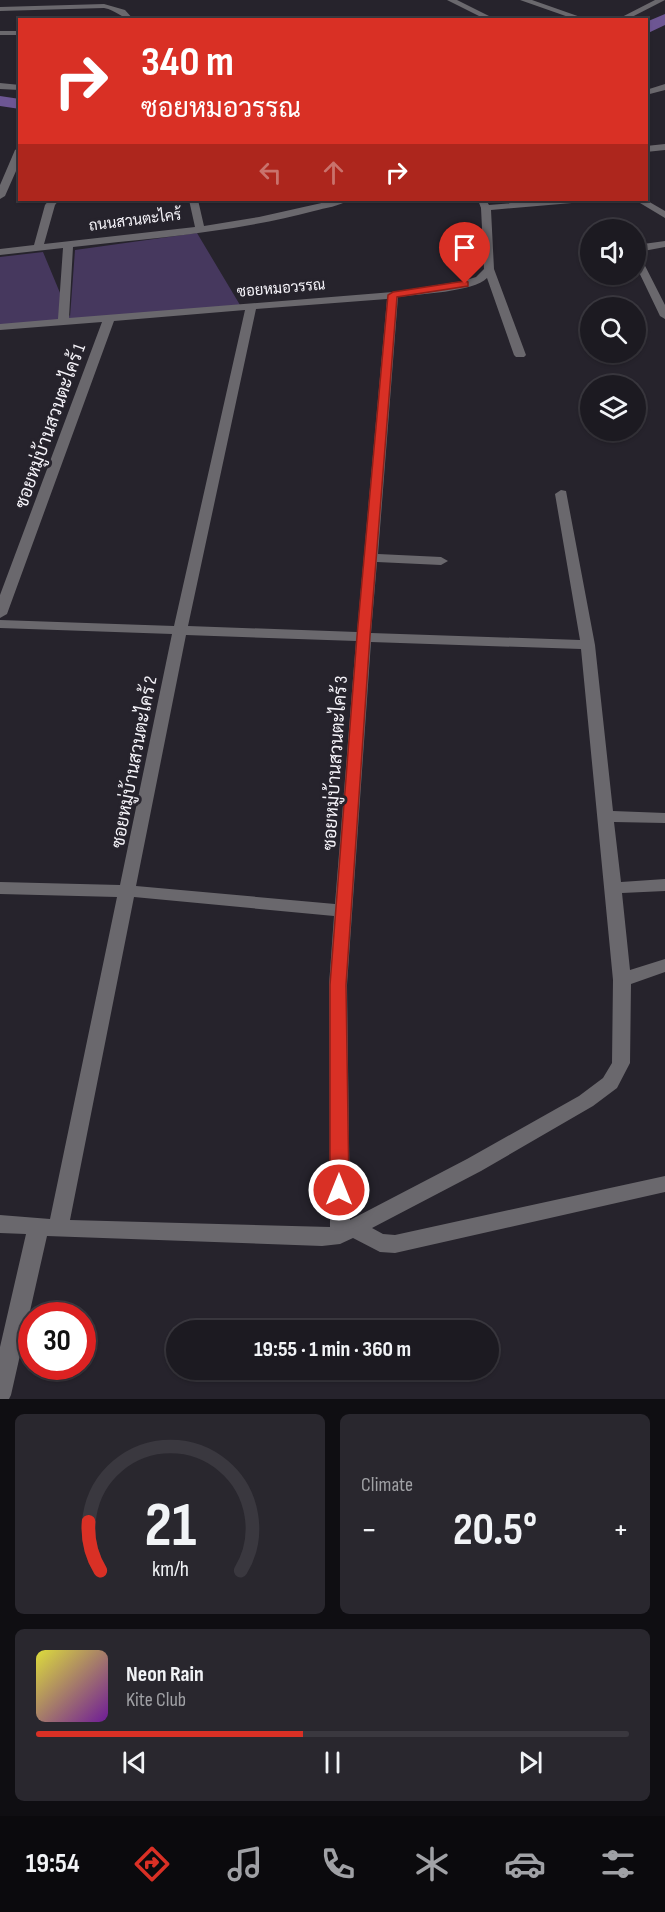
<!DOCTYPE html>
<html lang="en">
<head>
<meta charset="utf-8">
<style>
  body { margin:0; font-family:"Sofia Sans Condensed",Sarabun,sans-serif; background:#29272e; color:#f1f3f6; height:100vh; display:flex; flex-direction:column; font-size:22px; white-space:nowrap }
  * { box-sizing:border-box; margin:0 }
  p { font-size:20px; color:#a0a1a5 }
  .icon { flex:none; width:33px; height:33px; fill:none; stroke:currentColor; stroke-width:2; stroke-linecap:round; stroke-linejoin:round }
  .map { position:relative; height:1399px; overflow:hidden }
  .details { display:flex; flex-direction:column; gap:15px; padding:15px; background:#0f0e12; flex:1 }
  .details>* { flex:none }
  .hud { position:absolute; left:18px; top:18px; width:630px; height:183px; border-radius:0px; box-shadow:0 2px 4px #0004,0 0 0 2px #3a383f; background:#d93025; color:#fff; overflow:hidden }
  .controls { position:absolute; left:580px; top:219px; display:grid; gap:12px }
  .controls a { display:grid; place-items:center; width:66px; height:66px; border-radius:50%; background:#1c1a21; box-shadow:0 2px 4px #0004,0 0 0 2px #3a383f; font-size:30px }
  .speed { position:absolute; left:18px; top:1302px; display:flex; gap:12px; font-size:30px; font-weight:700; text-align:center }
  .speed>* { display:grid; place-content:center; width:78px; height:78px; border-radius:50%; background:#1c1a21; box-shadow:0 2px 4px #0004,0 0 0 2px #3a383f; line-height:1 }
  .speed .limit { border:9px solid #d22; background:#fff; color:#111 }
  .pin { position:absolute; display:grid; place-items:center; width:51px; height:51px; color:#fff; margin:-62px -26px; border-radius:50% 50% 50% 0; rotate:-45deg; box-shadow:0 0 6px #0007 }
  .pin .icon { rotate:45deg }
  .me { position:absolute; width:66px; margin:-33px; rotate:0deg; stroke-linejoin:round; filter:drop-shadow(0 0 4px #0008) }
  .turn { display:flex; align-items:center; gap:21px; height:126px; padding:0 24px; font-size:27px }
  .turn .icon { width:78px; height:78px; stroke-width:2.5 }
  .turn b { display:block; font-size:42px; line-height:51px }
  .lanes { display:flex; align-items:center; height:57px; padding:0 24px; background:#0003; justify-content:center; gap:30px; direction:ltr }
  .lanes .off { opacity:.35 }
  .big { font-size:45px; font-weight:700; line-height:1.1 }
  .details .card { flex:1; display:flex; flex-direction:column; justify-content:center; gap:9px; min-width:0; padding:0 21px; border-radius:9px; background:#29272e }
  .details .dial { align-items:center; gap:0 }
  .dial svg { height:156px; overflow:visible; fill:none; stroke:#3a383f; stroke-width:7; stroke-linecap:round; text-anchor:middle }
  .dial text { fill:#f1f3f6; stroke:none }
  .song { display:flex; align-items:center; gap:18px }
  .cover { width:72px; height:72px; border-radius:9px; background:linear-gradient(135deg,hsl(60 70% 55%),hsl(280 70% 35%)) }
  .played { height:6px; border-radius:3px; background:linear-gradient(90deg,#d93025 45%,#3a383f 45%) }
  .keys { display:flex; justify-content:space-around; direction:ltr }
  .heat { display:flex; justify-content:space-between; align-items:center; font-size:33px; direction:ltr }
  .details .tiles { flex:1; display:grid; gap:15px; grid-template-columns:1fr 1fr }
  .card:last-child { grid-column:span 2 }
  .trip { position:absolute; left:166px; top:1320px; width:333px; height:60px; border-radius:30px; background:#1c1a21; box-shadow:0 2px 4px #0004,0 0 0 2px #3a383f; font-weight:700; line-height:60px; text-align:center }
  .dock { display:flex; height:96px; justify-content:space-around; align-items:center; background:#0b0a0d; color:#a0a1a5 }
  .dock .icon { width:42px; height:42px }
  .dock .active { color:#d93025 }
  .dock b { font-size:27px; color:#f1f3f6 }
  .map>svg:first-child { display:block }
  .green { fill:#46385e }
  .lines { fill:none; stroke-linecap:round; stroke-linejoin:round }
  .canal { fill:#6d5693; fill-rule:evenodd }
  .minor { fill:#6a686d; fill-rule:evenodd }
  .route { fill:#d93025; stroke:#8d1f18; stroke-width:1.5 }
  .labels { text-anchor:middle; stroke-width:6; stroke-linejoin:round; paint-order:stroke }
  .far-street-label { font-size:15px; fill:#f5f3f9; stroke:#26232c }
  .street-label { font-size:18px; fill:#f5f3f9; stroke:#26232c }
</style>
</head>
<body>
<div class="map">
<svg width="665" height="1399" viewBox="0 0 665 1399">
  <rect width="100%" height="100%" fill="#26232c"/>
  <path class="green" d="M197,233L240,305L0,325V257L43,252L70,317L75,250Z"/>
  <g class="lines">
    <path class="canal" d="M665,14V25L646,34V22Z
      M0,96L20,99V109L0,106Z"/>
    <path class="minor" d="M447,0H457L497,20H487Z
      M520,0H532L589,20H577Z
      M655,0H665L626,20H616Z
      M104,4L125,10L134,20C124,20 116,10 104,8L0,11V7Z
      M0,31H20V35H0Z
      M0,83L20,85V90L0,89Z
      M665,84V90L646,95V90Z
      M665,144V150L646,152V146Z
      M20,147V162L5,196L0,199V185L15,150Z
      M49,200H59L55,205L44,244L195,227L189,200H198L204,226L259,217L335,200H349C340,206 325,208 314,211C236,232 153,238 73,247L69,318L393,292L463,281L476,277L484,269L481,208L478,200H486L489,205L546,200H577L572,203L491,210L494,269L526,355L524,357H516L514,355L487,278C474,292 418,294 398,297L378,554L441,557L448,561L441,565L377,562L371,633L580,640L555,494L561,490L566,491L595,645L613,811L665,813V823L614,822L621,882L665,879V891L622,893L630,970L665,959V972L631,984L630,1063L617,1088L593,1106L481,1171L372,1228L383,1234L395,1235L665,1176V1192L395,1253L380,1252L353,1238L340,1244L322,1246L47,1236L11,1395L9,1399H0V1347L26,1234L0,1233V1215L50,1219L117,897L0,894V882L120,885L172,634L0,628V620L174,626L245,310L114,321L7,614L0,618V595L102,322L0,330V324L58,319L63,248L0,255V249L34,245L45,205ZM387,299L357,632L188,626L256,309ZM186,635L356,641L335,904L136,886ZM371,642L581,649L613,980L612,1063L603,1078L579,1096L467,1159L350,1220L347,985ZM134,897L334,916L329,985L330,1227L70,1220Z
      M635,200H646L665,211V218Z
      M665,241V247L638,252L665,305V319L660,316L636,266V245Z"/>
  </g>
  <path class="route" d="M465,281L468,282V286L397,297L370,636L346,985L349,1190L346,1195L339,1197L333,1195L330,1190V985L357,636L388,295L393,292Z"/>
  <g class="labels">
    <g class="far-street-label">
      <text transform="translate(135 220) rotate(-7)" y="5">ถนนสวนตะไคร้</text>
      <text transform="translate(281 288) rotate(-5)" y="5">ซอยหมอวรรณ</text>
    </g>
    <g class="street-label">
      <text transform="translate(50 426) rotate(-70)" y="6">ซอยหมู่บ้านสวนตะไคร้ 1</text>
      <text transform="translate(134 762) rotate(-79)" y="6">ซอยหมู่บ้านสวนตะไคร้ 2</text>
      <text transform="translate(335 763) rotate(-86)" y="6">ซอยหมู่บ้านสวนตะไคร้ 3</text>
    </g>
  </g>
</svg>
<div class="controls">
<a><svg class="icon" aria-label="sound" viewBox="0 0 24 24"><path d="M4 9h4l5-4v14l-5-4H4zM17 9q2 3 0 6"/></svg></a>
<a><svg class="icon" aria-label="search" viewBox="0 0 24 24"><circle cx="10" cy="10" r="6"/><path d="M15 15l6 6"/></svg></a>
<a><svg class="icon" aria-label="layers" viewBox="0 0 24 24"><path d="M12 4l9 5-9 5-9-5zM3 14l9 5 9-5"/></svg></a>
</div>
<div class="speed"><div class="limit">30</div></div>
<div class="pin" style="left:465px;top:284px;background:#d93025"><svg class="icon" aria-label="arrive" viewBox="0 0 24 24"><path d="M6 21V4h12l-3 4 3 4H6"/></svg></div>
<svg class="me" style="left:339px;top:1190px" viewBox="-20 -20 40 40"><circle r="17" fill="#d93025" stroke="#fff" stroke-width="3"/><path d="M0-11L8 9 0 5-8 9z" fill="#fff"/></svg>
<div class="trip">19:55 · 1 min · 360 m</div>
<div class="hud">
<div class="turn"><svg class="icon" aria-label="right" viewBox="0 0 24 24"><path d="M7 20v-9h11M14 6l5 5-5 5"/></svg><div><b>340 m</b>ซอยหมอวรรณ</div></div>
<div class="lanes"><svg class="icon off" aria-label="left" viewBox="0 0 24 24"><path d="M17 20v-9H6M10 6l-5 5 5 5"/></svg><svg class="icon off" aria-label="ahead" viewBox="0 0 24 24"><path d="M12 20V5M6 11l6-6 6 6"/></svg><svg class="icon" aria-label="right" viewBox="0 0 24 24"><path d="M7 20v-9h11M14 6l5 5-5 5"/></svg></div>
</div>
</div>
<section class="details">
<div class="tiles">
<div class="card dial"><svg viewBox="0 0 100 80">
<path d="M14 69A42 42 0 1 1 86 69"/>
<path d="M14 69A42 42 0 0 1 8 44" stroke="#d93025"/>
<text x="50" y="56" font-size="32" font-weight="700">21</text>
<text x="50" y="72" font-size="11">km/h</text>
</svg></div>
<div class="card"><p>Climate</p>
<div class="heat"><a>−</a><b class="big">20.5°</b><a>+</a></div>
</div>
<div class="card">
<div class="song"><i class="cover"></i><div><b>Neon Rain</b><p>Kite Club</p></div></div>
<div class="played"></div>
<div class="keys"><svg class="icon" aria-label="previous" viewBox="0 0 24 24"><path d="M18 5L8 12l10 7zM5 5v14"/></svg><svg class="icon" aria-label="pause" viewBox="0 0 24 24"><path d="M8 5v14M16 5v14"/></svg><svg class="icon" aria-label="next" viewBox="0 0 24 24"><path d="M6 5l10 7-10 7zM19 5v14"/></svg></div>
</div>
</div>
</section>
<nav class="dock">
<b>19:54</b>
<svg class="icon active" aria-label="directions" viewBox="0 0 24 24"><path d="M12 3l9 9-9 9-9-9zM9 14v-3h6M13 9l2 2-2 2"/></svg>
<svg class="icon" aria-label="music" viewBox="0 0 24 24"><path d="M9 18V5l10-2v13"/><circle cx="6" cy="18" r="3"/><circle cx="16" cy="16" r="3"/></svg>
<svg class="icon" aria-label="phone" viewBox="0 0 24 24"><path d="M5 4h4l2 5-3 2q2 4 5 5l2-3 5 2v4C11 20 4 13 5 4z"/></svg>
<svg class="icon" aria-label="climate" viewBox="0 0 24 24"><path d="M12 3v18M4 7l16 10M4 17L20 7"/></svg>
<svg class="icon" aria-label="car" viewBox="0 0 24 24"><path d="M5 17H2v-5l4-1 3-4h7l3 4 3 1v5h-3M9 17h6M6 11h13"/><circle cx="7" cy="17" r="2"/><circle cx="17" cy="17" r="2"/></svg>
<svg class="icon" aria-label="filters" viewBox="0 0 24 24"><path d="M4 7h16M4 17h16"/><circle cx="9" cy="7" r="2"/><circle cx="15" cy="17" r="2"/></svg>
</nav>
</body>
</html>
